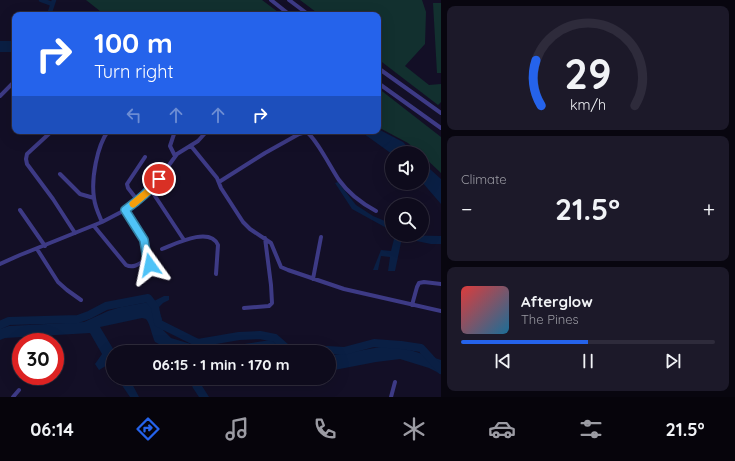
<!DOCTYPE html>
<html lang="en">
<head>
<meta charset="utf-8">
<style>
  body { margin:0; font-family:Quicksand,sans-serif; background:#1c1929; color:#f1f3f6; height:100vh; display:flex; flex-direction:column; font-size:15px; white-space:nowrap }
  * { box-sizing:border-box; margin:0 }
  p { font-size:13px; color:#9b9ba3 }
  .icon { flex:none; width:22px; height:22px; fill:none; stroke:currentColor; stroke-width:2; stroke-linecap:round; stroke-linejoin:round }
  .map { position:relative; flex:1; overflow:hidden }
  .drawer { display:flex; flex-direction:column; gap:6px; padding:6px; background:#08060f; width:294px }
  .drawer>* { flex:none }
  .guide { position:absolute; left:12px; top:12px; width:369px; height:122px; border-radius:8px; box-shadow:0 4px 16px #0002,0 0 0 1px #2e2b3b; background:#2563eb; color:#fff; overflow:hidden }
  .tools { position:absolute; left:385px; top:146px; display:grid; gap:8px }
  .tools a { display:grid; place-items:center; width:44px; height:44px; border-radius:50%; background:#0e0b1c; box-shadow:0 4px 16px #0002,0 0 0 1px #2e2b3b; font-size:20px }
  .speed { position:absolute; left:12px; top:333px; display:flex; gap:8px; font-size:20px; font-weight:700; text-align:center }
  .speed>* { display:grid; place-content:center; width:52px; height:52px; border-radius:50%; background:#0e0b1c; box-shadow:0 4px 16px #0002,0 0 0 1px #2e2b3b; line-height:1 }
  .speed .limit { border:6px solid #d22; background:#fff; color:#111 }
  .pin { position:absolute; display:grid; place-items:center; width:34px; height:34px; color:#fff; margin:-17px; border:2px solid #fff; border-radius:50%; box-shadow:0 1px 4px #0007 }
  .me { position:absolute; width:44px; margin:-22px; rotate:348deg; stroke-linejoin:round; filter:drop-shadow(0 0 3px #0008) }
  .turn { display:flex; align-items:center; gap:14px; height:84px; padding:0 16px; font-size:18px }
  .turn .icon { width:52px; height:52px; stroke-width:2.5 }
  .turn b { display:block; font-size:28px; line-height:34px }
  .lanes { display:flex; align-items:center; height:38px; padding:0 16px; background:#0003; justify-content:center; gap:20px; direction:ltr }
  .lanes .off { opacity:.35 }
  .big { font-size:30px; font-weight:700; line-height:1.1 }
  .drawer .widget { flex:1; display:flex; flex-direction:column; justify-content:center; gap:6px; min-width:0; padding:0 14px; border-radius:8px; background:#1c1929 }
  .drawer .dial { align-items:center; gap:0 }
  .dial svg { height:104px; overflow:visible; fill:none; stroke:#2e2b3b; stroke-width:7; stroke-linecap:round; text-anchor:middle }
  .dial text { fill:#f1f3f6; stroke:none }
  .song { display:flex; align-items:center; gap:12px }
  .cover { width:48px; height:48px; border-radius:6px; background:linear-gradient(135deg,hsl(0 70% 55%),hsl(200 70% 35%)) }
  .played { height:4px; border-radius:2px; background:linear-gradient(90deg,#2563eb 50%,#2e2b3b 50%) }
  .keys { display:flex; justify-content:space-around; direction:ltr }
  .heat { display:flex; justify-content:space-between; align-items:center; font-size:22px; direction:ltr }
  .trip { position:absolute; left:106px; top:345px; width:230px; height:40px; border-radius:20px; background:#0e0b1c; box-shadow:0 4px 16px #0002,0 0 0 1px #2e2b3b; font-weight:700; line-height:40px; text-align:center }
  .dock { display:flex; height:64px; justify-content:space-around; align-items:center; background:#06040b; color:#9b9ba3 }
  .dock .icon { width:28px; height:28px }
  .dock .current { color:#2563eb }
  .dock b { font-size:18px; color:#f1f3f6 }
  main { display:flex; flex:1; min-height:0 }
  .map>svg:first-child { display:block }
  .green { fill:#12302f }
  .water { fill:#0a1f44 }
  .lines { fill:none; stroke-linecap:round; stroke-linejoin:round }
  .canal { stroke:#0a1f44; stroke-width:4.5 }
  .river { stroke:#0a1f44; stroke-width:8 }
  .minor { stroke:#3d3a85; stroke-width:4 }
  .route-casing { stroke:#337fa1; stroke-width:10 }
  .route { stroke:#4fc3f7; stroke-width:7 }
  .slow { stroke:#f59e0b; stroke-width:7 }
</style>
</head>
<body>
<main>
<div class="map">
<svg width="441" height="397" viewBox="0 0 441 397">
  <rect width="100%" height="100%" fill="#130f26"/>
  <path class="green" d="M86,0H262L282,15H105Z
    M300,0H422L426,12L425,44L405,66L429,85L441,84V102L438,105L378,59V15H320Z
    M433,3H441V73H437Z
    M378,88L441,137V173L422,155V153H419L408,143L378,127Z"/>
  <path class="water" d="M0,41H15V52H0Z
    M378,129L403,142L413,153L392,154L360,131H378Z
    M422,162L441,179V204L422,182Z
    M338,182L356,205L373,216L392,224V231L352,209L335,183Z
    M395,235L441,236V244H431L402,238L395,271H388L390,257L381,256L378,270H373L381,250L391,251Z
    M164,296H169V300L163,303L158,308L162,319L163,330L171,338L214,351L218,348L271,340L289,352H274L267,350L257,352H175L155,342C152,336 150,323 146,319L142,318L100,327L115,352H113V371L109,364L99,370L95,364L102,354L90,333L5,338L0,340V329L9,326L84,322L108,311L121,307L154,301Z
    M386,346L410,350L441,360V374L429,368L400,359L376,362L329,371V356Z
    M117,378H129L139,397H130Z
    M189,378H197L209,397H199L193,388Z"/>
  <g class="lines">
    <path class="canal" d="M41,0L52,4
      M49,15L54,0"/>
    <path class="river" d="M0,325L9,321L78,319L89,315L106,306L148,298L155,307L158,323L198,343L239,336L260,335L275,338L291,352
      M322,352L327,350L344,351L374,343L401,345L421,348L441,370"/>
    <path class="minor" d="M271,0L290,15
      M289,0L309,15
      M378,68L441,113
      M378,83L441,128
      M0,96L12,84
      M52,131L27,154L26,159L27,164L53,199L75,233
      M191,146L217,178L221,188L243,222L250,229L271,243L281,267L288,270L344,289L441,311
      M175,156L170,146L175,131
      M60,174L80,194L94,198
      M219,182L265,153L299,134L306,132C315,136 332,170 339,180C349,194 361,203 376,211
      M151,190L184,240
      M138,201L128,188L127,184L145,157
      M20,210L45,246
      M125,210L144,240L148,262L158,275
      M102,222C99,215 95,207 94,198C91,179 97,146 108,131
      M94,226L126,265C134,269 140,263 147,259
      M37,249L58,282L67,290L81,300
      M162,249C175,244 210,226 218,245L216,274
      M0,264L20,255L102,222L125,210L151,190L177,154L198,141L207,131
      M313,279L321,237
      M412,305L417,287L419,283L424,282L441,284
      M244,308L269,306L272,303L271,285L265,238
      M13,397L19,390
      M391,397L395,382"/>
  </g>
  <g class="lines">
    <defs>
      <path id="route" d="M150,265L147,259L144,240L125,210C139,200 149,192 159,179"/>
    </defs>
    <use href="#route" class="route-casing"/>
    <use href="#route" class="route"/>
    <path class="slow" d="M133,204L150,190"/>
  </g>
</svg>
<div class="tools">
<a><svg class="icon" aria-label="sound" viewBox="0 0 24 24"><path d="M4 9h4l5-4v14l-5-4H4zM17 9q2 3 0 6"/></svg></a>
<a><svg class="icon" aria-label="search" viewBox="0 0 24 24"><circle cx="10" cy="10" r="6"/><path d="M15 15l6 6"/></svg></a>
</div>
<div class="speed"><div class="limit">30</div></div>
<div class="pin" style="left:159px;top:179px;background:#d93025"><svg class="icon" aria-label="arrive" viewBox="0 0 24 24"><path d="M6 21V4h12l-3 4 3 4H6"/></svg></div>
<svg class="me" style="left:150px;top:265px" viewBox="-20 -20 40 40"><path d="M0-17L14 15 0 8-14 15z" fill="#4fc3f7" stroke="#fff" stroke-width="4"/></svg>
<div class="trip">06:15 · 1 min · 170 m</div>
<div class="guide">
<div class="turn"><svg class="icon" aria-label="right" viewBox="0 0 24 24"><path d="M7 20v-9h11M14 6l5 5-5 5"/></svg><div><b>100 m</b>Turn right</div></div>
<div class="lanes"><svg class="icon off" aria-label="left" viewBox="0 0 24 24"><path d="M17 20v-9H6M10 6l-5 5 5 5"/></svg><svg class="icon off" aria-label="ahead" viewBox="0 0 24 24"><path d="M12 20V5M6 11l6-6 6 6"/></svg><svg class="icon off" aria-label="ahead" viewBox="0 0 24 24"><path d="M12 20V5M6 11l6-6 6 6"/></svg><svg class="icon" aria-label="right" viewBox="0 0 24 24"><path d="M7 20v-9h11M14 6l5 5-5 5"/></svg></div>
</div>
</div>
<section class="drawer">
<div class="widget dial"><svg viewBox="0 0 100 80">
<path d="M14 69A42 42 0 1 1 86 69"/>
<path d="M14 69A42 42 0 0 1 10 34" stroke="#2563eb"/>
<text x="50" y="56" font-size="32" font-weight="700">29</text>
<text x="50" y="72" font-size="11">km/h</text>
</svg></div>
<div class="widget"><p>Climate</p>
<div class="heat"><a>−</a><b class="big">21.5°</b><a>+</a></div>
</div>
<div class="widget">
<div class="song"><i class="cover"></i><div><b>Afterglow</b><p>The Pines</p></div></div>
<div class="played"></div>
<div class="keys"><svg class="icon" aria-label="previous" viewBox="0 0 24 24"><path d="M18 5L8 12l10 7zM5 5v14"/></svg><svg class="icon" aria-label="pause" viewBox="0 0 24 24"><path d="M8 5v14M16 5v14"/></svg><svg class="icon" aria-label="next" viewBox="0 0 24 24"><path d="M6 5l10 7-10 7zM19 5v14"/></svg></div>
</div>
</section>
</main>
<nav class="dock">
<b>06:14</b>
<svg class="icon current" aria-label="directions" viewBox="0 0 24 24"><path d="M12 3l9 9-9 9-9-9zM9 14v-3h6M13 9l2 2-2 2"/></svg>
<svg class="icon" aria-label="music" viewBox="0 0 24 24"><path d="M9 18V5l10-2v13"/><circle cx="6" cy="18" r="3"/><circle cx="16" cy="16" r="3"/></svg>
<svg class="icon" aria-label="phone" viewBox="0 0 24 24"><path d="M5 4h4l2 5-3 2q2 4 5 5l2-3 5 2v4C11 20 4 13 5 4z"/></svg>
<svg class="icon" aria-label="climate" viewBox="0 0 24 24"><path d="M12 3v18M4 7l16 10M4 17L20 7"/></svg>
<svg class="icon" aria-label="car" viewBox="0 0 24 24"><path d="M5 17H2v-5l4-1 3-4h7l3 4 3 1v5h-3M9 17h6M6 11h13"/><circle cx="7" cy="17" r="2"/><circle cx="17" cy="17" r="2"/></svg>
<svg class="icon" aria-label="filters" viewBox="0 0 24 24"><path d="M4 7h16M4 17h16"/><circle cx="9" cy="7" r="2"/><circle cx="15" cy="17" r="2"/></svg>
<b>21.5°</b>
</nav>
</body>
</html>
